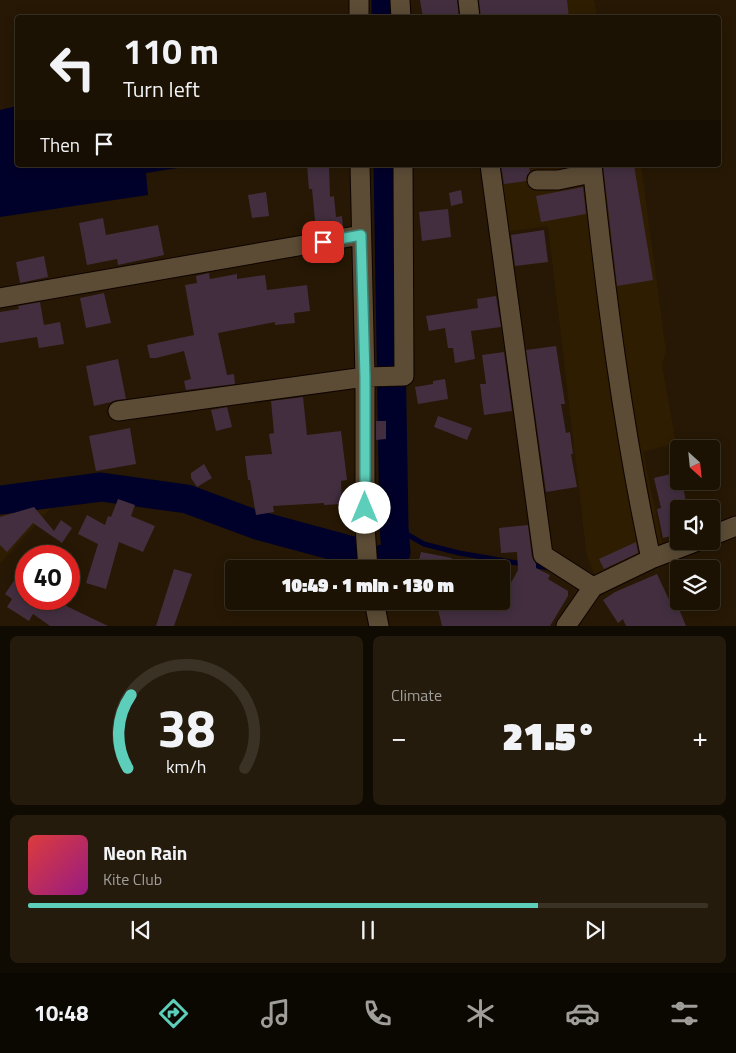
<!DOCTYPE html>
<html lang="en">
<head>
<meta charset="utf-8">
<style>
  body { margin:0; font-family:"Titillium Web",sans-serif; background:#251b0d; color:#f1f3f6; height:100vh; display:flex; flex-direction:column; font-size:19px; white-space:nowrap }
  * { box-sizing:border-box; margin:0 }
  p { font-size:16px; color:#a09e9a }
  .icon { flex:none; width:28px; height:28px; fill:none; stroke:currentColor; stroke-width:2; stroke-linecap:round; stroke-linejoin:round }
  .map { position:relative; height:626px; overflow:hidden }
  .sheet { display:flex; flex-direction:column; gap:10px; padding:10px; background:#0f0a02; flex:1 }
  .sheet>* { flex:none }
  .top-card { position:absolute; left:15px; top:15px; width:706px; height:152px; border-radius:5px; box-shadow:0 2px 12px #0003,0 0 0 1px #3a3225; background:#1c1203; color:#f1f3f6; overflow:hidden }
  .needle { width:32px; rotate:153deg }
  .buttons { position:absolute; left:670px; top:440px; display:grid; gap:10px }
  .buttons a { display:grid; place-items:center; width:50px; height:50px; border-radius:5px; background:#1c1203; box-shadow:0 2px 12px #0003,0 0 0 1px #3a3225; font-size:25px }
  .speed { position:absolute; left:15px; top:545px; display:flex; gap:10px; font-size:25px; font-weight:700; text-align:center }
  .speed>* { display:grid; place-content:center; width:65px; height:65px; border-radius:50%; background:#1c1203; box-shadow:0 2px 12px #0003,0 0 0 1px #3a3225; line-height:1 }
  .speed .limit { border:8px solid #d22; background:#fff; color:#111 }
  .pin { position:absolute; display:grid; place-items:center; width:42px; height:42px; color:#fff; margin:-21px; border-radius:10px; box-shadow:0 2px 8px #0006 }
  .me { position:absolute; width:55px; margin:-28px; rotate:0deg; stroke-linejoin:round; filter:drop-shadow(0 0 4px #0008) }
  .turn { display:flex; align-items:center; gap:18px; height:105px; padding:0 25px; font-size:22px }
  .turn .icon { width:65px; height:65px; stroke-width:2.5 }
  .turn b { display:block; font-size:35px; line-height:42px }
  .then { display:flex; align-items:center; height:48px; padding:0 25px; background:#0003; gap:10px; font-size:19px }
  .big { font-size:38px; font-weight:800; line-height:1.1 }
  .sheet .card { flex:1; display:flex; flex-direction:column; justify-content:center; gap:8px; min-width:0; padding:0 18px; border-radius:8px; background:#251b0d }
  .sheet .dial { align-items:center; gap:0 }
  .dial svg { height:130px; overflow:visible; fill:none; stroke:#3a3225; stroke-width:7; stroke-linecap:round; text-anchor:middle }
  .dial text { fill:#f1f3f6; stroke:none }
  .song { display:flex; align-items:center; gap:15px }
  .cover { width:60px; height:60px; border-radius:8px; background:linear-gradient(135deg,hsl(0 70% 55%),hsl(310 70% 35%)) }
  .played { height:5px; border-radius:2px; background:linear-gradient(90deg,#5cceba 75%,#3a3225 75%) }
  .keys { display:flex; justify-content:space-around; direction:ltr }
  .heat { display:flex; justify-content:space-between; align-items:center; font-size:28px; direction:ltr }
  .sheet .tiles { flex:1; display:grid; gap:10px; grid-template-columns:1fr 1fr }
  .card:last-child { grid-column:span 2 }
  .trip { position:absolute; left:225px; top:560px; width:285px; height:50px; border-radius:5px; background:#1c1203; box-shadow:0 2px 12px #0003,0 0 0 1px #3a3225; font-weight:800; line-height:50px; text-align:center }
  .dock { display:flex; height:80px; justify-content:space-around; align-items:center; background:#0b0701; color:#a09e9a }
  .dock .icon { width:35px; height:35px }
  .dock .active { color:#5cceba }
  .dock b { font-size:22px; color:#f1f3f6 }
  .map>svg:first-child { display:block }
  .built { fill:#2f1d01 }
  .water { fill:#00012a }
  .lines { fill:none; stroke-linecap:round; stroke-linejoin:round }
  .stream { stroke:#00012a; stroke-width:5 }
  .river { stroke:#00012a; stroke-width:29 }
  .building { fill:#422e3f }
  .minor-casing { stroke:#0e0400; stroke-width:21 }
  .minor { stroke:#5c4c36; stroke-width:19 }
  .route-casing { stroke:#3c8679; stroke-width:12 }
  .route { stroke:#5cceba; stroke-width:9 }
</style>
</head>
<body>
<div class="map">
<svg width="736" height="626" viewBox="0 0 736 626">
  <rect width="100%" height="100%" fill="#261804"/>
  <path class="built" d="M470,0H594L597,17H473Z
    M494,165H641L666,351L662,365L676,443L643,452L663,546L595,575L587,557L548,226L504,232Z
    M60,498L0,564V509Z"/>
  <path class="water" d="M17,106L18,165H195L146,173L148,195L0,217V110Z"/>
  <g class="lines">
    <path class="stream" d="M394,527L424,544L459,553L523,564
      M531,565L550,568"/>
    <path class="river" d="M386,0V18
      M0,500L101,487L187,499L257,525L353,551
      M383,559L388,560L396,552L394,527L388,165"/>
  </g>
  <path class="building" d="M420,0H457L459,18H423Z
    M479,0H567L569,18H481Z
    M307,165H329L330,197L334,196L336,217L342,216L343,227L316,231L312,189H309Z
    M501,165H529L530,172L527,175L526,181L504,184Z
    M603,165H634L653,280L617,286Z
    M583,187L586,214L541,222L536,196Z
    M461,190L463,203L451,206L449,193Z
    M266,192L269,216L252,218L248,195Z
    M448,209L451,237L422,241L419,212Z
    M103,218L106,235L158,225L164,255L118,265L117,259L87,265L79,223Z
    M544,230L548,262L515,266L511,235Z
    M44,256L48,277L20,283L16,262Z
    M209,273L210,279L237,274V279L265,275L267,290L307,285L310,311L294,313L295,323L275,325V322L218,333L227,375L234,374L235,384L186,390L184,381L191,379L184,351L156,358H150L147,345L194,335L185,285L197,283L196,276Z
    M104,293L111,323L86,328L80,298Z
    M496,296L501,327L471,331L475,359L455,363L453,348H448L445,328L429,331L426,316L478,308L477,299Z
    M40,302L44,325L60,322L64,344L39,348L37,337L0,343V312L19,309L18,306Z
    M556,346L565,404H561L566,433L570,432L573,454H571L577,487L546,492L526,350Z
    M504,352L512,411L484,415L480,384H486L482,355Z
    M118,359L126,399L116,400L111,402L94,406L86,366Z
    M445,379L448,399L418,404L415,387L433,384V381Z
    M303,397L307,435L341,431L347,480L341,481L342,504L324,505V503L273,506L274,512L256,515L250,480H248L245,456L272,454L269,434L274,433L271,401Z
    M227,407L232,427L216,431L211,410Z
    M438,416L472,428L467,440L434,427Z
    M376,421H386V439L376,440Z
    M130,428L136,464L96,471L89,436Z
    M204,464L212,478L197,487L191,478V473Z
    M679,472V481H682L686,502L680,503L681,509H679V534L663,538L657,509L661,508L654,478Z
    M118,499L135,505L131,516L155,526L143,552L119,542L106,589L86,583L98,544L78,534L87,515L105,525L108,516L111,517Z
    M34,507L54,531L61,520L72,528L62,543L33,523L7,552L0,545V517Z
    M528,525L532,557L536,564V568L550,575L548,579L568,591V596L550,626H442L436,601H501L518,570L517,552L501,553L499,528Z
    M636,542L638,553L604,569L599,559Z
    M421,552L452,558L450,569H417Z
    M26,563V599H52L108,626H50L33,614L29,621L7,607L12,599L5,594Z
    M174,569L192,574L174,626H156Z
    M657,574L672,606L677,604L686,626H626L623,619L618,623L603,600L615,592Z"/>
  <g class="lines">
    <defs>
      <path id="minor" d="M359,0V18
        M400,0L401,18
        M468,0L470,18
        M360,165L365,377V527L368,569
        M490,165L543,555L593,587
        M592,165C606,297 623,429 651,559
        M537,180H558L592,173
        M0,298L361,235
        M118,411L365,377L404,376L403,165
        M711,536L736,526
        M374,601L379,626
        M566,626L593,587L651,559L698,541"/>
    </defs>
    <use href="#minor" class="minor-casing"/>
    <use href="#minor" class="minor"/>
  </g>
  <g class="lines">
    <defs>
      <path id="route" d="M323,242L361,235L365,377V508"/>
    </defs>
    <use href="#route" class="route-casing"/>
    <use href="#route" class="route"/>
  </g>
</svg>
<div class="buttons">
<a><svg class="needle" viewBox="-14 -14 28 28"><path d="M0-13l5 13h-10z" fill="#e53935"/><path d="M0 13l5-13h-10z" fill="#a09e9a"/></svg></a>
<a><svg class="icon" aria-label="sound" viewBox="0 0 24 24"><path d="M4 9h4l5-4v14l-5-4H4zM17 9q2 3 0 6"/></svg></a>
<a><svg class="icon" aria-label="layers" viewBox="0 0 24 24"><path d="M12 4l9 5-9 5-9-5zM3 14l9 5 9-5"/></svg></a>
</div>
<div class="speed"><div class="limit">40</div></div>
<div class="pin" style="left:323px;top:242px;background:#d93025"><svg class="icon" aria-label="arrive" viewBox="0 0 24 24"><path d="M6 21V4h12l-3 4 3 4H6"/></svg></div>
<svg class="me" style="left:365px;top:508px" viewBox="-20 -20 40 40"><circle r="19" fill="#fff"/><path d="M0-13L10 11 0 6-10 11z" fill="#5cceba"/></svg>
<div class="trip">10:49 · 1 min · 130 m</div>
<div class="top-card">
<div class="turn"><svg class="icon" aria-label="left" viewBox="0 0 24 24"><path d="M17 20v-9H6M10 6l-5 5 5 5"/></svg><div><b>110 m</b>Turn left</div></div>
<div class="then">Then<svg class="icon" aria-label="arrive" viewBox="0 0 24 24"><path d="M6 21V4h12l-3 4 3 4H6"/></svg></div>
</div>
</div>
<section class="sheet">
<div class="tiles">
<div class="card dial"><svg viewBox="0 0 100 80">
<path d="M14 69A42 42 0 1 1 86 69"/>
<path d="M14 69A42 42 0 0 1 16 24" stroke="#5cceba"/>
<text x="50" y="56" font-size="32" font-weight="700">38</text>
<text x="50" y="72" font-size="11">km/h</text>
</svg></div>
<div class="card"><p>Climate</p>
<div class="heat"><a>−</a><b class="big">21.5°</b><a>+</a></div>
</div>
<div class="card">
<div class="song"><i class="cover"></i><div><b>Neon Rain</b><p>Kite Club</p></div></div>
<div class="played"></div>
<div class="keys"><svg class="icon" aria-label="previous" viewBox="0 0 24 24"><path d="M18 5L8 12l10 7zM5 5v14"/></svg><svg class="icon" aria-label="pause" viewBox="0 0 24 24"><path d="M8 5v14M16 5v14"/></svg><svg class="icon" aria-label="next" viewBox="0 0 24 24"><path d="M6 5l10 7-10 7zM19 5v14"/></svg></div>
</div>
</div>
</section>
<nav class="dock">
<b>10:48</b>
<svg class="icon active" aria-label="directions" viewBox="0 0 24 24"><path d="M12 3l9 9-9 9-9-9zM9 14v-3h6M13 9l2 2-2 2"/></svg>
<svg class="icon" aria-label="music" viewBox="0 0 24 24"><path d="M9 18V5l10-2v13"/><circle cx="6" cy="18" r="3"/><circle cx="16" cy="16" r="3"/></svg>
<svg class="icon" aria-label="phone" viewBox="0 0 24 24"><path d="M5 4h4l2 5-3 2q2 4 5 5l2-3 5 2v4C11 20 4 13 5 4z"/></svg>
<svg class="icon" aria-label="climate" viewBox="0 0 24 24"><path d="M12 3v18M4 7l16 10M4 17L20 7"/></svg>
<svg class="icon" aria-label="car" viewBox="0 0 24 24"><path d="M5 17H2v-5l4-1 3-4h7l3 4 3 1v5h-3M9 17h6M6 11h13"/><circle cx="7" cy="17" r="2"/><circle cx="17" cy="17" r="2"/></svg>
<svg class="icon" aria-label="filters" viewBox="0 0 24 24"><path d="M4 7h16M4 17h16"/><circle cx="9" cy="7" r="2"/><circle cx="15" cy="17" r="2"/></svg>
</nav>
</body>
</html>
